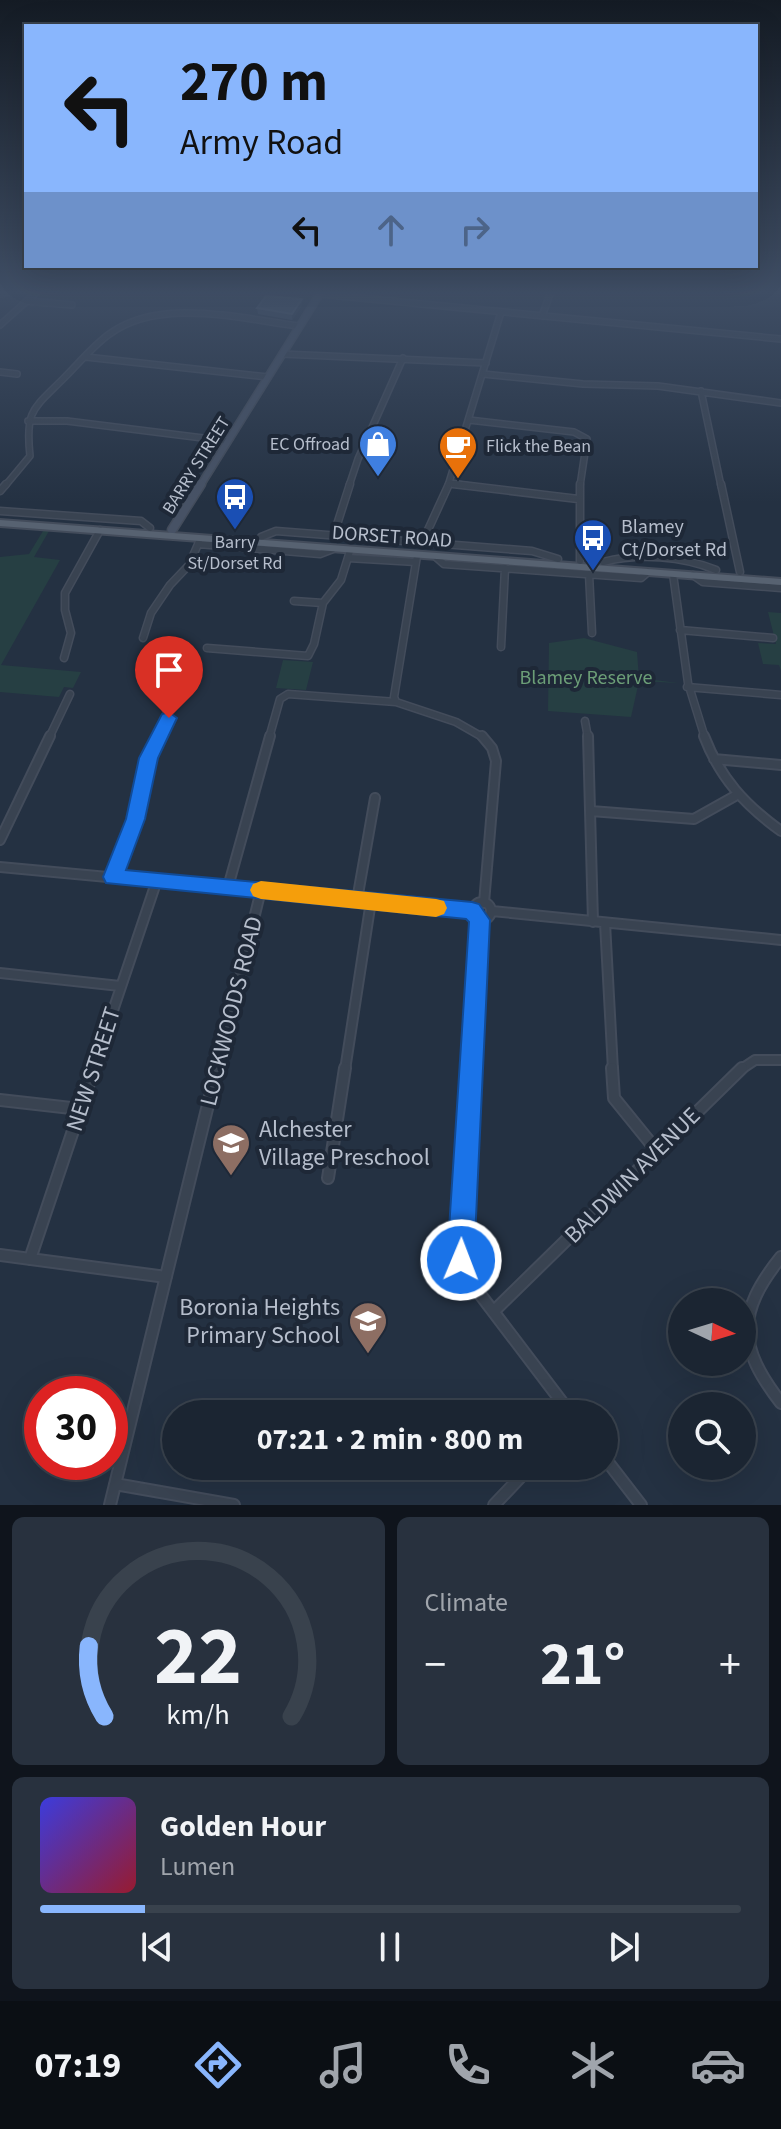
<!DOCTYPE html>
<html lang="en">
<head>
<meta charset="utf-8">
<style>
  body { margin:0; font-family:"Source Sans 3",sans-serif; background:#28313e; color:#f1f3f6; height:100vh; display:flex; flex-direction:column; font-size:30px; white-space:nowrap }
  * { box-sizing:border-box; margin:0 }
  p { font-size:26px; color:#a0a5ac }
  .icon { flex:none; width:44px; height:44px; fill:none; stroke:currentColor; stroke-width:2; stroke-linecap:round; stroke-linejoin:round }
  .map { position:relative; height:1505px; overflow:hidden }
  .drawer { display:flex; flex-direction:column; gap:12px; padding:12px; background:#0f141c; flex:1 }
  .drawer>* { flex:none }
  .hud { position:absolute; left:24px; top:24px; width:734px; height:244px; border-radius:0px; box-shadow:0 8px 32px #0002,0 0 0 2px #39424d; background:#89b6fd; color:#111; overflow:hidden }
  .needle { width:52px; rotate:94deg }
  .controls { position:absolute; left:668px; top:1288px; display:grid; gap:16px }
  .controls a { display:grid; place-items:center; width:88px; height:88px; border-radius:50%; background:#1b2532; box-shadow:0 8px 32px #0002,0 0 0 2px #39424d; font-size:40px }
  .speed { position:absolute; left:24px; top:1376px; display:flex; gap:16px; font-size:40px; font-weight:700; text-align:center }
  .speed>* { display:grid; place-content:center; width:104px; height:104px; border-radius:50%; background:#1b2532; box-shadow:0 8px 32px #0002,0 0 0 2px #39424d; line-height:1 }
  .speed .limit { border:12px solid #d22; background:#fff; color:#111 }
  .pin { position:absolute; display:grid; place-items:center; width:68px; height:68px; color:#fff; margin:-82px -34px; border-radius:50% 50% 50% 0; rotate:-45deg; box-shadow:0 0 8px #0007 }
  .pin .icon { rotate:45deg }
  .me { position:absolute; width:88px; margin:-44px; rotate:1deg; stroke-linejoin:round; filter:drop-shadow(0 0 6px #0008) }
  .turn { display:flex; align-items:center; gap:28px; height:168px; padding:0 24px; font-size:36px }
  .turn .icon { width:104px; height:104px; stroke-width:2.5 }
  .turn b { display:block; font-size:56px; line-height:68px }
  .lanes { display:flex; align-items:center; height:76px; padding:0 24px; background:#0003; justify-content:center; gap:40px; direction:ltr }
  .lanes .off { opacity:.35 }
  .big { font-size:60px; font-weight:700; line-height:1.1 }
  .drawer .card { flex:1; display:flex; flex-direction:column; justify-content:center; gap:12px; min-width:0; padding:0 28px; border-radius:12px; background:#28313e }
  .drawer .dial { align-items:center; gap:0 }
  .dial svg { height:208px; overflow:visible; fill:none; stroke:#39424d; stroke-width:7; stroke-linecap:round; text-anchor:middle }
  .dial text { fill:#f1f3f6; stroke:none }
  .song { display:flex; align-items:center; gap:24px }
  .cover { width:96px; height:96px; border-radius:12px; background:linear-gradient(135deg,hsl(240 70% 55%),hsl(350 70% 35%)) }
  .played { height:8px; border-radius:4px; background:linear-gradient(90deg,#89b6fd 15%,#39424d 15%) }
  .keys { display:flex; justify-content:space-around; direction:ltr }
  .heat { display:flex; justify-content:space-between; align-items:center; font-size:44px; direction:ltr }
  .drawer .tiles { flex:1; display:grid; gap:12px; grid-template-columns:1fr 1fr }
  .card:last-child { grid-column:span 2 }
  .trip { position:absolute; left:162px; top:1400px; width:456px; height:80px; border-radius:40px; background:#1b2532; box-shadow:0 8px 32px #0002,0 0 0 2px #39424d; font-weight:700; line-height:80px; text-align:center }
  .tab-bar { display:flex; height:128px; justify-content:space-around; align-items:center; background:#0b0f14; color:#a0a5ac }
  .tab-bar .icon { width:56px; height:56px }
  .tab-bar .active { color:#89b6fd }
  .tab-bar b { font-size:36px; color:#f1f3f6 }
  .map>svg:first-child { display:block }
  .green { fill:#263f43 }
  .lines { fill:none; stroke-linecap:round; stroke-linejoin:round }
  .minor-far3-casing { stroke:#434c5b; stroke-width:8 }
  .minor-far2-casing { stroke:#434c5b; stroke-width:9 }
  .minor-far1-casing { stroke:#434c5b; stroke-width:12 }
  .minor-casing { stroke:#434c5b; stroke-width:14 }
  .secondary-far1-casing { stroke:#434c5b; stroke-width:9 }
  .secondary-casing { stroke:#434c5b; stroke-width:11 }
  .primary-casing { stroke:#434c5b; stroke-width:4 }
  .minor-far3 { stroke:#394351; stroke-width:5 }
  .minor-far2 { stroke:#394351; stroke-width:6 }
  .minor-far1 { stroke:#394351; stroke-width:8 }
  .minor { stroke:#394351; stroke-width:10 }
  .secondary-far1 { stroke:#475265; stroke-width:6 }
  .secondary { stroke:#475265; stroke-width:8 }
  .primary { fill:#576271; fill-rule:evenodd }
  .wall { fill:#3f4d60 }
  .shaded-wall { fill:#2f3d4f }
  .building { fill:#4c5a6c; stroke:#5c697b; stroke-width:2 }
  .route { fill:#1a73e8; stroke:#114b97; stroke-width:2 }
  .slow { fill:#f59e0b }
  .labels { text-anchor:middle; stroke-width:8; stroke-linejoin:round; paint-order:stroke }
  .far-poi-label { font-size:18px; fill:#b6becc; stroke:#1e2837; text-anchor:end }
  .far-street-label { font-size:18px; fill:#b6becc; stroke:#1e2837 }
  .poi-label { font-size:20px; fill:#b6becc; stroke:#1e2837; text-anchor:start }
  .street-label { font-size:20px; fill:#b6becc; stroke:#1e2837 }
  .park-label { font-size:20px; fill:#6c9e77; stroke:#1e2837 }
  .near-street-label { font-size:24px; fill:#b6becc; stroke:#1e2837 }
  .near-poi-label { font-size:24px; fill:#b6becc; stroke:#1e2837; text-anchor:start }
</style>
</head>
<body>
<div class="map">
<svg width="781" height="1505" viewBox="0 0 781 1505">
  <rect width="100%" height="100%" fill="#243142"/>
  <path class="green" d="M43,531H49L34,557L60,560L1,665L81,672L73,688L64,687L59,697L0,692V557L29,554Z
    M768,612L781,613V671L779,665L763,664L758,643L776,644Z
    M584,638L637,652L639,678L678,683L639,681L631,717L548,711L549,643Z
    M283,660L313,662L306,690L276,688Z"/>
  <g class="lines">
    <defs>
      <path id="minor-far3" d="M0,294L9,292
        M319,294L781,339
        M27,301L72,305
        M542,316L551,292
        M0,325L37,292
        M282,354L486,363
        M86,357L268,377
        M0,372L17,374
        M483,374L583,384L658,386L781,403
        M701,391L721,486
        M469,420L574,432L587,439L580,486
        M28,421H67L227,441
        M449,483L469,486
        M5,486L30,456C25,410 33,409 64,378C78,364 92,347 108,335C159,296 241,319 299,326
        M349,486L358,459L403,358
        M448,486L501,312"/>
      <path id="minor-far2" d="M453,484L578,499
        M721,484L740,572
        M0,491L6,484
        M0,511L141,521L150,528
        M261,537L276,531L532,551L558,559
        M333,537L350,484
        M422,543L449,484
        M198,544L320,554L333,549
        M417,556L394,697L396,702L456,722L484,738
        M436,557L444,564L641,578L648,572
        M348,558L416,562
        M580,561V484
        M603,562C639,553 682,556 716,570
        M589,574L592,633
        M673,574L688,683L705,738
        M693,575L703,582L781,588
        M294,601L323,603
        M680,630L773,638
        M143,638L151,613L170,585L189,565L199,542
        M501,647L505,568
        M207,648L308,656L314,644L323,603L341,580L350,551
        M64,658L71,633L65,610V593L100,530
        M687,687L781,695
        M585,721L588,738
        M49,738L70,694
        M159,738L169,718L166,710
        M269,738L280,699L288,694L396,702"/>
      <path id="minor-far1" d="M482,736L492,748L496,761L484,903
        M588,736L593,922
        M704,736C720,778 745,805 781,831
        M714,759L781,765
        M591,811L694,819L735,796
        M0,840L50,736
        M0,867L472,911
        M113,877L136,819L149,758L160,736
        M228,887L270,736
        M357,900L375,798
        M473 911a9 9 0 1 1 18 0a9 9 0 1 1-18 0Z
        M492,911L781,940
        M605,923L613,1070
        M0,973L120,986
        M93,1070L157,880
        M217,1070L261,890
        M345,1070L371,901
        M472,1070L480,920
        M740,1070L755,1060H781"/>
      <path id="minor" d="M472,1068L461,1260L470,1281L571,1414
        M612,1068L614,1098L657,1151
        M0,1100L80,1109
        M328,1178L345,1068
        M0,1255L166,1277
        M781,1257C736,1313 737,1346 781,1403
        M30,1259L94,1068
        M494,1311L742,1068
        M604,1457L641,1505
        M115,1484L234,1505
        M110,1505L217,1068
        M494,1505L531,1466"/>
      <path id="secondary-far1" d="M200,486L321,292"/>
      <path id="secondary" d="M172,530L201,484"/>
      <path id="primary" d="M0,520L781,579V585L0,526Z"/>
    </defs>
    <use href="#minor-far3" class="minor-far3-casing"/>
    <use href="#minor-far2" class="minor-far2-casing"/>
    <use href="#minor-far1" class="minor-far1-casing"/>
    <use href="#minor" class="minor-casing"/>
    <use href="#secondary-far1" class="secondary-far1-casing"/>
    <use href="#secondary" class="secondary-casing"/>
    <use href="#primary" class="primary-casing"/>
    <use href="#minor-far3" class="minor-far3"/>
    <use href="#minor-far2" class="minor-far2"/>
    <use href="#minor-far1" class="minor-far1"/>
    <use href="#minor" class="minor"/>
    <use href="#secondary-far1" class="secondary-far1"/>
    <use href="#secondary" class="secondary"/>
    <use href="#primary" class="primary"/>
  </g>
  <path class="wall" d="M302,305L292,320L258,314L257,308Z"/>
  <path class="shaded-wall" d="M302,299V305L292,320V314Z"/>
  <path class="building" d="M266,296L302,299L292,314L257,308Z"/>
  <linearGradient id="sky" x2="0" y2="1"><stop stop-color="#141b24"/><stop offset="0.58" stop-color="#3f4e65"/><stop offset="1" stop-color="#3f4e65" stop-opacity="0"/></linearGradient>
  <rect width="781" height="503" fill="url(#sky)"/>
  <path class="route" d="M169,712L177,718L158,758L145,819L126,870L472,902L479,904L490,920L474,1260L470,1269L461,1273L451,1269L447,1260L469,922L466,919L106,883L103,877L126,819L139,758L162,714Z"/>
  <path class="slow" d="M261,881L436,899L444,901L447,908L444,914L436,917L261,899L253,896L250,890L253,884Z"/>
  <defs>
    <symbol id="shop-pin" viewBox="-11 -11 22 30"><path d="M0 17L-7.5 6A9.5 9.5 0 1 1 7.5 6Z" fill="#3f7fe0" stroke="#1e2837"/><path d="M-5-2.5h2.3a2.7 3.5 0 0 1 5.4 0H5L5.5 6h-11ZM-1.5-2.5h3a1.5 2.3 0 0 0-3 0Z" fill="#fff"/></symbol>
    <symbol id="cafe-pin" viewBox="-11 -11 22 30"><path d="M0 17L-7.5 6A9.5 9.5 0 1 1 7.5 6Z" fill="#e8710a" stroke="#1e2837"/><path d="M-5.5-4.5H6V0H3Q3 3.5 0 3.5H-2.5Q-5.5 3.5-5.5 0ZM3-3.2v2h1.7v-2ZM-6 4.5H4V6H-6Z" fill="#fff"/></symbol>
    <symbol id="bus-pin" viewBox="-11 -11 22 30"><path d="M0 17L-7.5 6A9.5 9.5 0 1 1 7.5 6Z" fill="#1a4fb4" stroke="#1e2837"/><path d="M-5-6H5V4H4V6H2V4H-2V6H-4V4H-5ZM-3.5-4V0h7V-4ZM-3.5 1.2v1.5H-2V1.2ZM2 1.2v1.5H3.5V1.2Z" fill="#fff"/></symbol>
    <symbol id="school-pin" viewBox="-11 -11 22 30"><path d="M0 17L-7.5 6A9.5 9.5 0 1 1 7.5 6Z" fill="#8d6e63" stroke="#1e2837"/><path d="M0-5L7-2L0 1L-7-2ZM-4 1L0 2.5L4 1V4Q0 6-4 4Z" fill="#fff"/></symbol>
  </defs>
  <g fill-rule="evenodd">
    <use href="#shop-pin" x="356" y="422" width="44" height="60"/>
    <use href="#cafe-pin" x="436" y="424" width="44" height="60"/>
    <use href="#bus-pin" x="213" y="475" width="44" height="60"/>
    <use href="#bus-pin" x="571" y="516" width="44" height="60"/>
    <use href="#school-pin" x="209" y="1121" width="44" height="60"/>
    <use href="#school-pin" x="346" y="1299" width="44" height="60"/>
  </g>
  <g class="labels">
    <g class="far-poi-label">
      <text x="350" y="450">EC Offroad</text>
      <text x="486" y="452" text-anchor="start">Flick the Bean</text>
      <text x="235" y="548" text-anchor="middle">Barry<tspan x="235" dy="21">St/Dorset Rd</tspan></text>
    </g>
    <g class="far-street-label">
      <text transform="translate(196 465) rotate(-58)" y="6">BARRY STREET</text>
    </g>
    <g class="poi-label">
      <text x="621" y="533">Blamey<tspan x="621" dy="23">Ct/Dorset Rd</tspan></text>
    </g>
    <g class="street-label">
      <text transform="translate(392 536) rotate(4)" y="7">DORSET ROAD</text>
    </g>
    <g class="park-label">
      <text x="586" y="684">Blamey Reserve</text>
    </g>
    <g class="near-street-label">
      <text transform="translate(231 1011) rotate(-76)" y="8">LOCKWOODS ROAD</text>
      <text transform="translate(93 1069) rotate(-72)" y="8">NEW STREET</text>
      <text transform="translate(632 1175) rotate(-45)" y="8">BALDWIN AVENUE</text>
    </g>
    <g class="near-poi-label">
      <text x="259" y="1137">Alchester<tspan x="259" dy="28">Village Preschool</tspan></text>
      <text x="340" y="1315" text-anchor="end">Boronia Heights<tspan x="340" dy="28">Primary School</tspan></text>
    </g>
  </g>
</svg>
<div class="controls">
<a><svg class="needle" viewBox="-14 -14 28 28"><path d="M0-13l5 13h-10z" fill="#e53935"/><path d="M0 13l5-13h-10z" fill="#a0a5ac"/></svg></a>
<a><svg class="icon" aria-label="search" viewBox="0 0 24 24"><circle cx="10" cy="10" r="6"/><path d="M15 15l6 6"/></svg></a>
</div>
<div class="speed"><div class="limit">30</div></div>
<div class="pin" style="left:169px;top:718px;background:#d93025"><svg class="icon" aria-label="arrive" viewBox="0 0 24 24"><path d="M6 21V4h12l-3 4 3 4H6"/></svg></div>
<svg class="me" style="left:461px;top:1260px" viewBox="-20 -20 40 40"><circle r="17" fill="#1a73e8" stroke="#fff" stroke-width="3"/><path d="M0-11L8 9 0 5-8 9z" fill="#fff"/></svg>
<div class="trip">07:21 · 2 min · 800 m</div>
<div class="hud">
<div class="turn"><svg class="icon" aria-label="left" viewBox="0 0 24 24"><path d="M17 20v-9H6M10 6l-5 5 5 5"/></svg><div><b>270 m</b>Army Road</div></div>
<div class="lanes"><svg class="icon" aria-label="left" viewBox="0 0 24 24"><path d="M17 20v-9H6M10 6l-5 5 5 5"/></svg><svg class="icon off" aria-label="ahead" viewBox="0 0 24 24"><path d="M12 20V5M6 11l6-6 6 6"/></svg><svg class="icon off" aria-label="right" viewBox="0 0 24 24"><path d="M7 20v-9h11M14 6l5 5-5 5"/></svg></div>
</div>
</div>
<section class="drawer">
<div class="tiles">
<div class="card dial"><svg viewBox="0 0 100 80">
<path d="M14 69A42 42 0 1 1 86 69"/>
<path d="M14 69A42 42 0 0 1 8 42" stroke="#89b6fd"/>
<text x="50" y="56" font-size="32" font-weight="700">22</text>
<text x="50" y="72" font-size="11">km/h</text>
</svg></div>
<div class="card"><p>Climate</p>
<div class="heat"><a>−</a><b class="big">21°</b><a>+</a></div>
</div>
<div class="card">
<div class="song"><i class="cover"></i><div><b>Golden Hour</b><p>Lumen</p></div></div>
<div class="played"></div>
<div class="keys"><svg class="icon" aria-label="previous" viewBox="0 0 24 24"><path d="M18 5L8 12l10 7zM5 5v14"/></svg><svg class="icon" aria-label="pause" viewBox="0 0 24 24"><path d="M8 5v14M16 5v14"/></svg><svg class="icon" aria-label="next" viewBox="0 0 24 24"><path d="M6 5l10 7-10 7zM19 5v14"/></svg></div>
</div>
</div>
</section>
<nav class="tab-bar">
<b>07:19</b>
<svg class="icon active" aria-label="directions" viewBox="0 0 24 24"><path d="M12 3l9 9-9 9-9-9zM9 14v-3h6M13 9l2 2-2 2"/></svg>
<svg class="icon" aria-label="music" viewBox="0 0 24 24"><path d="M9 18V5l10-2v13"/><circle cx="6" cy="18" r="3"/><circle cx="16" cy="16" r="3"/></svg>
<svg class="icon" aria-label="phone" viewBox="0 0 24 24"><path d="M5 4h4l2 5-3 2q2 4 5 5l2-3 5 2v4C11 20 4 13 5 4z"/></svg>
<svg class="icon" aria-label="climate" viewBox="0 0 24 24"><path d="M12 3v18M4 7l16 10M4 17L20 7"/></svg>
<svg class="icon" aria-label="car" viewBox="0 0 24 24"><path d="M5 17H2v-5l4-1 3-4h7l3 4 3 1v5h-3M9 17h6M6 11h13"/><circle cx="7" cy="17" r="2"/><circle cx="17" cy="17" r="2"/></svg>
</nav>
</body>
</html>
